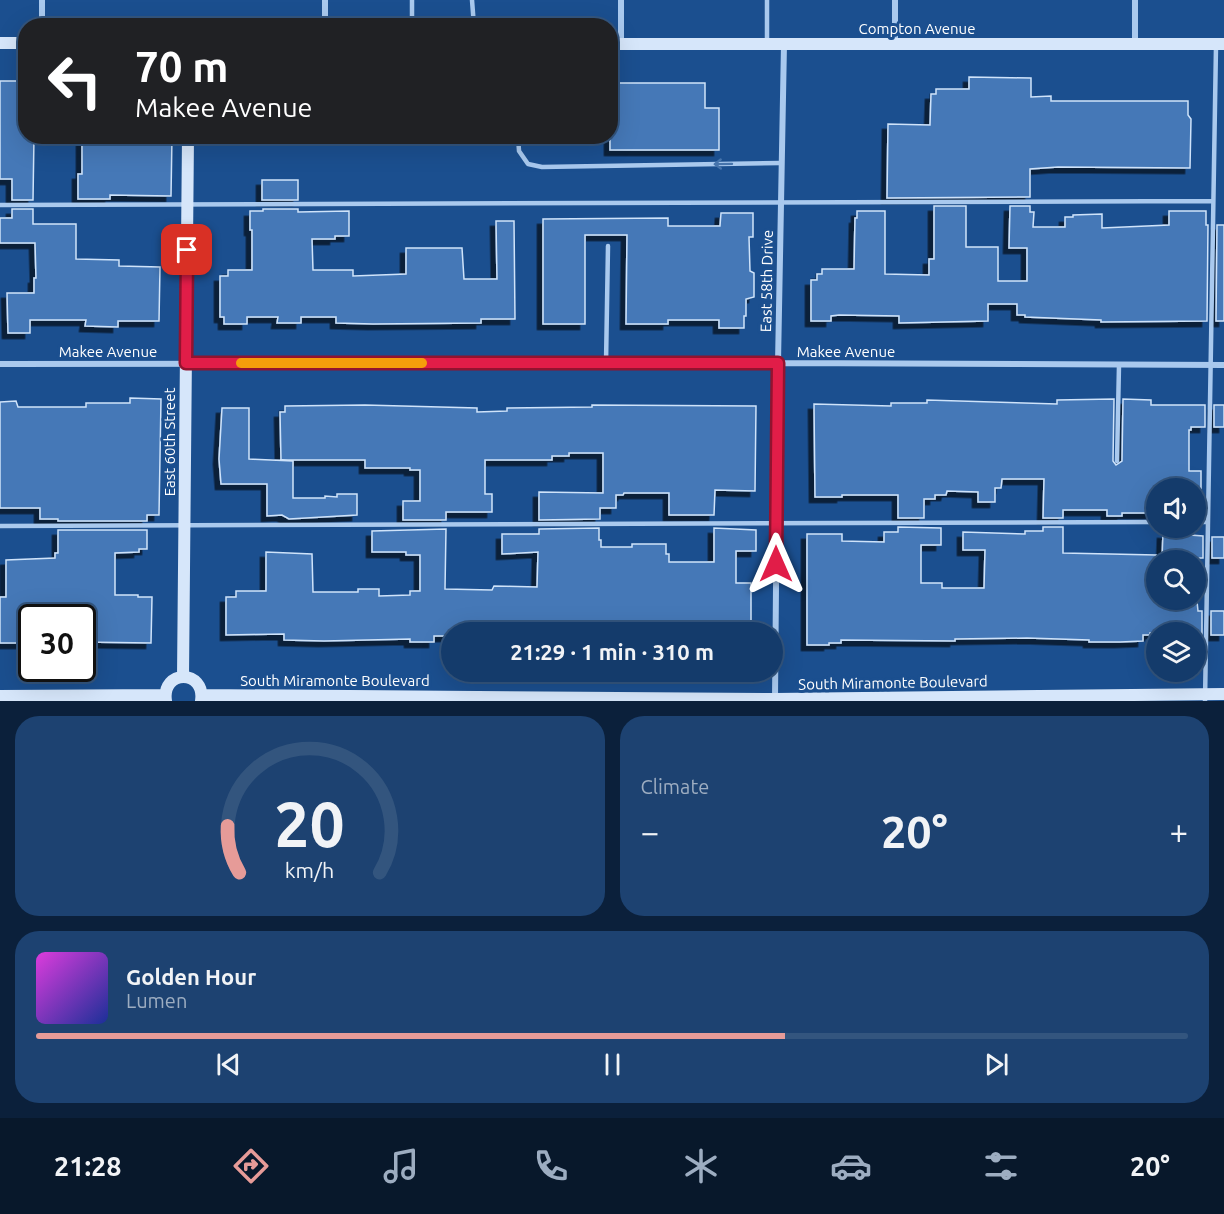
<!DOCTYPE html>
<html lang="en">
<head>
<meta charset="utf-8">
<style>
  body { margin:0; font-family:Ubuntu,sans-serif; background:#1d4271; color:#f1f3f6; height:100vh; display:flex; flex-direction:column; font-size:22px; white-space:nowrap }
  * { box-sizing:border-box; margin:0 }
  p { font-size:20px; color:#9dadc1 }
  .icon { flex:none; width:33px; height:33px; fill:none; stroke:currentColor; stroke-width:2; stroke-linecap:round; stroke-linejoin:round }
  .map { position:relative; height:701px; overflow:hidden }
  .details { display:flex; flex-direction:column; gap:15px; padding:15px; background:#0b203b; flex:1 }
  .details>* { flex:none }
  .guide { position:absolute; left:18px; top:18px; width:600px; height:126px; border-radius:24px; box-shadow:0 6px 24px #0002,0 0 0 2px #33557e; background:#202124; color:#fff; overflow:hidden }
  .buttons { position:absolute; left:1146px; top:478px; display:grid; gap:12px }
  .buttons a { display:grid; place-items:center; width:60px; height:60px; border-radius:50%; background:#143b6b; box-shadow:0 6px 24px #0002,0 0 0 2px #33557e; font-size:30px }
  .speed { position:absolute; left:18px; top:604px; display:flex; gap:12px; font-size:30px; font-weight:700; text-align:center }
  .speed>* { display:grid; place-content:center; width:78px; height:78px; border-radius:50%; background:#143b6b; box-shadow:0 6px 24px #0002,0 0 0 2px #33557e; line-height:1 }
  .speed .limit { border:3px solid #111; border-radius:9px; background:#fff; color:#111 }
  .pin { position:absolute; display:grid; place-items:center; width:51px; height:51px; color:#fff; margin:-26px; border-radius:12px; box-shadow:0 3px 9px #0006 }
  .me { position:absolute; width:66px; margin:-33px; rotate:0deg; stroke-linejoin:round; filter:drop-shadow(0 0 4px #0008) }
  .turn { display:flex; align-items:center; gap:21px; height:126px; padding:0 18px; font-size:27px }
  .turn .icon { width:78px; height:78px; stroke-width:2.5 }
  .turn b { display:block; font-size:42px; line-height:51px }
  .big { font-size:45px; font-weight:700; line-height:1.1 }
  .details .tile { flex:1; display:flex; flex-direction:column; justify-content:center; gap:9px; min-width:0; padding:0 21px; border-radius:24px; background:#1d4271 }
  .details .dial { align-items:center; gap:0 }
  .dial svg { height:156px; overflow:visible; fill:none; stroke:#33557e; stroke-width:7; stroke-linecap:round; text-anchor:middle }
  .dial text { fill:#f1f3f6; stroke:none }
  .song { display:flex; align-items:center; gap:18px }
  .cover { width:72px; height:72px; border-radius:9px; background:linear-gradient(135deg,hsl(300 70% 55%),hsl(230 70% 35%)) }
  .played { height:6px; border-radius:3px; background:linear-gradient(90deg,#e69b98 65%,#33557e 65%) }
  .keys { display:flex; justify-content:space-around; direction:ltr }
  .heat { display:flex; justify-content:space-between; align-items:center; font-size:33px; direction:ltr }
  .details .tiles { flex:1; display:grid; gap:15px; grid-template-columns:1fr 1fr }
  .tile:last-child { grid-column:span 2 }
  .trip { position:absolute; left:441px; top:622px; width:342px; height:60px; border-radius:30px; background:#143b6b; box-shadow:0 6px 24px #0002,0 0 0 2px #33557e; font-weight:700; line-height:60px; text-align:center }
  .tabs { display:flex; height:96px; justify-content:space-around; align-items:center; background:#08182b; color:#9dadc1 }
  .tabs .icon { width:42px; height:42px }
  .tabs .on { color:#e69b98 }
  .tabs b { font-size:27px; color:#f1f3f6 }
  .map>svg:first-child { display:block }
  .building { fill:#4478b7; stroke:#cfe3fa; stroke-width:1.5; filter:url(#shadow) }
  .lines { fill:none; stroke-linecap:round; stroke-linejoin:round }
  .lane { stroke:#a9c9ee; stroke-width:4.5 }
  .street { stroke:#a9c9ee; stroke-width:6 }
  .secondary { stroke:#d6e6fa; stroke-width:12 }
  .oneway { stroke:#4674ac }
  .route-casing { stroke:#92132f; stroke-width:15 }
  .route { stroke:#e11d48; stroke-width:10 }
  .slow { stroke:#f59e0b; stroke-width:10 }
  .labels { text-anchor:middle; stroke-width:6; stroke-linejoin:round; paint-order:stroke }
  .street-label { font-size:15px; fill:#fff; stroke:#1b4f8f }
</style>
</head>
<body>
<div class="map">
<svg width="1224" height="701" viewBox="0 0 1224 701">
  <defs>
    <filter id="shadow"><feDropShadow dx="-5.5" dy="5.5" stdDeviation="0" flood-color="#0009"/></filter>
  </defs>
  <rect width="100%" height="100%" fill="#1b4f8f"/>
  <path class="building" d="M969,77L1031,78V97L1051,96V101H1188V115L1191,119L1190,168L1058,167L1030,169V197L887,198L888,124L930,125L931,94H936V89H969Z
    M0,81H26V136H34L33,200H12V179H0Z
    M610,83H705V108H719V150H610Z
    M82,136H172L171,196L110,195V199H78V174H82Z
    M262,180H298V200H262Z
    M934,206H966V247H998V281H1027V248H1009L1010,206H1030V212H1034L1033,227H1065V217H1073V215L1102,214V228L1169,225V211H1206V225H1208L1207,321L1101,322V320L1025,317V315H1017V304H988V321L899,323V316L839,315L831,316V321H811V280H817V274H822V269H854L855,218H857V211H885V274L929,275V259H934Z
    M12,209H33V224H76V259L119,260V266L160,267L159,321H118V327L85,326L86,320H30V333H8L7,293H34V278H36L35,243H0V218H12Z
    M263,209H298V212L349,211V236H335V239H312L313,270H353V276L406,274V248H462L464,279H497L496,221H514L515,319H481V323L373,324L336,323V317H301V323H277L278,317H247V324H224V317H220V276H228V270H252V230H250V211H263Z
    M721,213H753V237H749L750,271L754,273V297L746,299V316H744V328H719V320H668V324H626L627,235H585V324H543V219L668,218V226H720Z
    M1217,225H1224V321H1216Z
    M130,398L161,399L159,515H147V521H58V519H40V508H0V402L16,401L18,407H86V403H130Z
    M1114,399L1113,461L1116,465L1122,461L1123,399L1151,400V405H1205V427H1191V430H1189V471H1201V489H1156V513H1122V516H1107V510H1063V518H1043L1044,479H1002L1001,488H995V502H978V492L947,491L946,495H935V499H924V518H898V495H842V497H815L814,404L891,406V403H927V400L1057,404V400Z
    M365,405L477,408V412L507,411V408L592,407V405L756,406L755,491L715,490L714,515H669V493H624L623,495H616V508H600V519L539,520V492L603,493V453H569V456H552V460H485V494H492V512H446V520H403V501H420V470H410V468H365V460H281L280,412H285V406Z
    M1214,405H1224V427H1214Z
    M222,408H249V459L293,461V498H325V496L337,497V494H357V515L289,519L282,515L267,516V484H221L219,459Z
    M898,527L941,528V545H921V583H942V588H984L985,550H963V532L1025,534V531H1043V527H1063V553L1156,555V601H1197L1198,611H1202V635H1196V633H1150V635H1143V641L1120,642H1089V640L1027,638L955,639V641L841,640V643H829V645H807V534H842V541L884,542V532H898Z
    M599,528V540H601V547H632V544H666V554H669V562H714V528L756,530V551H736V583H751V633H452V636H434V642H410V639L324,641L284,640V634L226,635V597H236V591H266V552L312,554L313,592H358V589H379V596L410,595V591H420V555H406V552H372V531L446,529L445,589L492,590L494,586L537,587L538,552L502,554V534H539V529Z
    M58,530H147V549H139V552L115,553V595H138V597H152L151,643L82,642V618H21L22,643H0V597H6V560L55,558V553H58Z
    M1163,533L1203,536V558H1162Z
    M1212,537H1224V558H1212Z
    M1211,611H1224V635H1211Z"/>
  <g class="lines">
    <path class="lane" d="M412,0V26
      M472,0L474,26
      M767,44V0
      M518,136L519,151L528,164L542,167L781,163
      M0,205L1213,201
      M606,364L608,246
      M1117,461L1119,365
      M1196,522H1208
      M0,526L1156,522
      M1205,701L1216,46"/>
    <path class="street" d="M42,0V26
      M621,0V44
      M895,0V44
      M1135,0V44
      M325,26V0
      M0,364L778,363L1224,365
      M775,699L778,363L784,44"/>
    <path class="secondary" d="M0,43H26
      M610,44H1224
      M183,677L188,136
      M202,695L775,699L1224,694
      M0,696L165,695
      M166,701C161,669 206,669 201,701"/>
  </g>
  <defs><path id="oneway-shaft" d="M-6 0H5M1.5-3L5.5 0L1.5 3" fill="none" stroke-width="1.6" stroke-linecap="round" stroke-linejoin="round" transform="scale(1.5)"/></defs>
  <use class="oneway" href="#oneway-shaft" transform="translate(723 164) rotate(179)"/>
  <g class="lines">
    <defs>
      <path id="route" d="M187,250L186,363H778L776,564"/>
    </defs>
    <use href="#route" class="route-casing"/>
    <use href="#route" class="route"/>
    <path class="slow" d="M241,363H422"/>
  </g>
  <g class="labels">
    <g class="street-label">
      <text x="917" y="34">Compton Avenue</text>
      <text transform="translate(767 281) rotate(-89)" y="5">East 58th Drive</text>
      <text x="108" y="357">Makee Avenue</text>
      <text x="846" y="357">Makee Avenue</text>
      <text transform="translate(170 442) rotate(-90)" y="5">East 60th Street</text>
      <text x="335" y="686">South Miramonte Boulevard</text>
      <text transform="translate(893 683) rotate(-1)" y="5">South Miramonte Boulevard</text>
    </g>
  </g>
</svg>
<div class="buttons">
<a><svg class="icon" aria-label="sound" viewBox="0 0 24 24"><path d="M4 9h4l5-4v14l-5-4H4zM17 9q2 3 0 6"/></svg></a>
<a><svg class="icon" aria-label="search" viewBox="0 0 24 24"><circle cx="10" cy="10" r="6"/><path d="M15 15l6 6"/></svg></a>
<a><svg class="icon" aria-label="layers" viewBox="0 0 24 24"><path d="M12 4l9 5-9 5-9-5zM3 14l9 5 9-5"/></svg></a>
</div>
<div class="speed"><div class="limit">30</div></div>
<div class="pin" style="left:187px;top:250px;background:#d93025"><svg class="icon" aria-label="arrive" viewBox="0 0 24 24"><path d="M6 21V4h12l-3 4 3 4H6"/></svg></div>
<svg class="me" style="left:776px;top:564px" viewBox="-20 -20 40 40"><path d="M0-17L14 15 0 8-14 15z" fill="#e11d48" stroke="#fff" stroke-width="4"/></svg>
<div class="trip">21:29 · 1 min · 310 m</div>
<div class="guide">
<div class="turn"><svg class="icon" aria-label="left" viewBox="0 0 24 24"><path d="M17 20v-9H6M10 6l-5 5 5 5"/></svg><div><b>70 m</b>Makee Avenue</div></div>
</div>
</div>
<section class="details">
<div class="tiles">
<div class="tile dial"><svg viewBox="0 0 100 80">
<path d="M14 69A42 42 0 1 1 86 69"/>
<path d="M14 69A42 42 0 0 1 8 45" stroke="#e69b98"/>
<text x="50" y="56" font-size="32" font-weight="700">20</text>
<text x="50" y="72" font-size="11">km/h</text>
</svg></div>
<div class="tile"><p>Climate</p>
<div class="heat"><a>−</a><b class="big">20°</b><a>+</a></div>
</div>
<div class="tile">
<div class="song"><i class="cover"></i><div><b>Golden Hour</b><p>Lumen</p></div></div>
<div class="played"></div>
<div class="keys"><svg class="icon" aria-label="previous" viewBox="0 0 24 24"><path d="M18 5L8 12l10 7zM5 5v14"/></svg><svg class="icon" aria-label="pause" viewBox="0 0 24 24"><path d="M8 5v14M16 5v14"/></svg><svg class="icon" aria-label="next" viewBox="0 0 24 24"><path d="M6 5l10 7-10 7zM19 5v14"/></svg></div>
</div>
</div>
</section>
<nav class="tabs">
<b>21:28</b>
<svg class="icon on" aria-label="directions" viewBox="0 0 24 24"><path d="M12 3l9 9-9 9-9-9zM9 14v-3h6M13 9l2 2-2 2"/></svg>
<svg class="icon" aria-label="music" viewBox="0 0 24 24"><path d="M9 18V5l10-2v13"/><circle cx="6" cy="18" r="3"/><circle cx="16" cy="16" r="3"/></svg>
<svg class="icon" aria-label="phone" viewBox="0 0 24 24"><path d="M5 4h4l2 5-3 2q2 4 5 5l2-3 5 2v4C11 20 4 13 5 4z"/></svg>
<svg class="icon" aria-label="climate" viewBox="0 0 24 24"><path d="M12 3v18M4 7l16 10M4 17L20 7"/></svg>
<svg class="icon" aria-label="car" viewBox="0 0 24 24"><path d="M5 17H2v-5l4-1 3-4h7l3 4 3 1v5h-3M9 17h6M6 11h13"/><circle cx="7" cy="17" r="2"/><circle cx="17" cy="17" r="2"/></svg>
<svg class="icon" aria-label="filters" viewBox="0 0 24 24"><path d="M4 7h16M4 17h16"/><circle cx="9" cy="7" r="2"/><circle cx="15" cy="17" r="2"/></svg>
<b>20°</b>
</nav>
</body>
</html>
